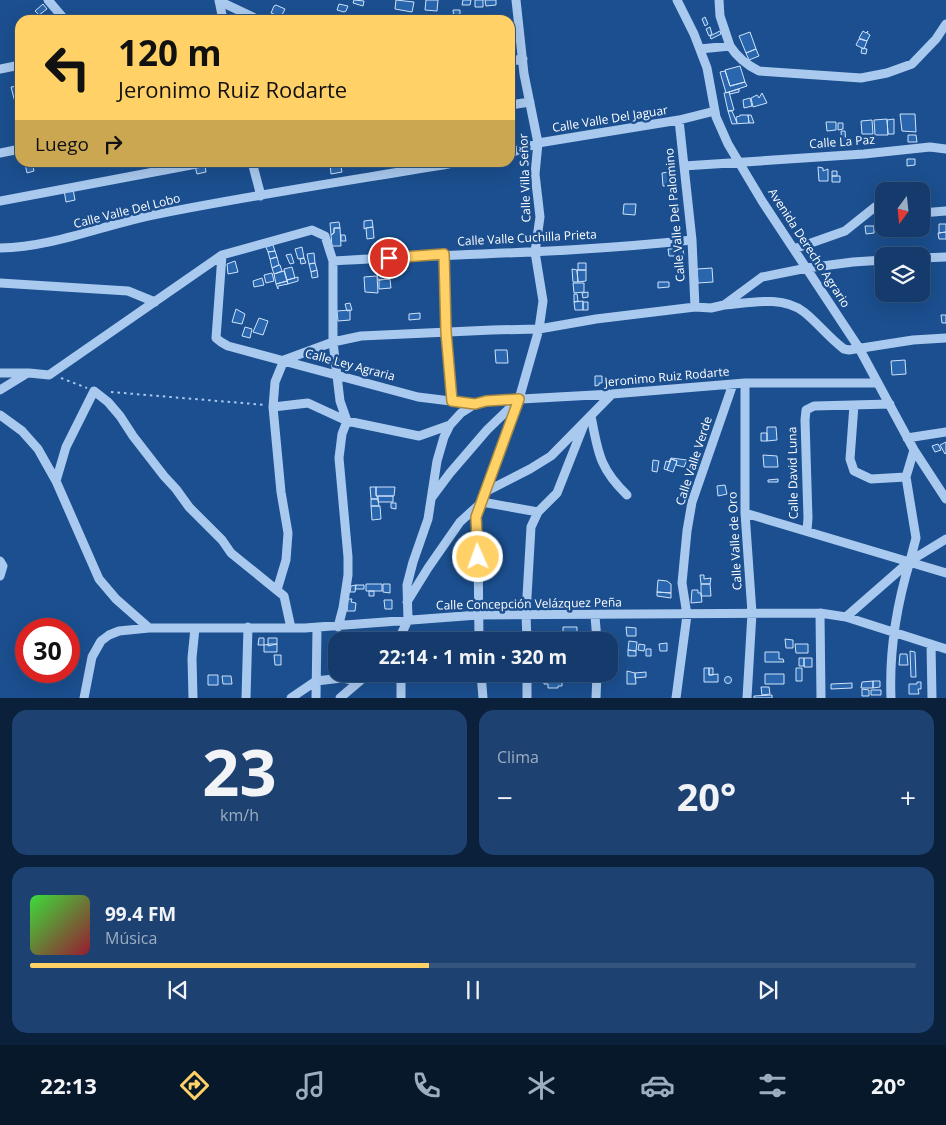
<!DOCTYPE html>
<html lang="es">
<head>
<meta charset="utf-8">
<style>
  body { margin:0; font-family:"Open Sans",sans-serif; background:#1d4271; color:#f1f3f6; height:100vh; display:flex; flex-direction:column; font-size:19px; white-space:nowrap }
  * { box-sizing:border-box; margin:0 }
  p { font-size:16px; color:#9dadc1 }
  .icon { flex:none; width:28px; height:28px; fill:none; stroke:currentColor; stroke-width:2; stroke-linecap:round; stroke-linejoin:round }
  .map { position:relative; height:698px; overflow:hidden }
  .side { display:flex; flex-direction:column; gap:12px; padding:12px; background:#0b203b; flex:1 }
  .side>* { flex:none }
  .top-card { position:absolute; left:15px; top:15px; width:500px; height:152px; border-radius:15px; box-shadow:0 5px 20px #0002,0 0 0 1px #33557e; background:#ffd166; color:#111; overflow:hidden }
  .needle { width:32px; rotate:195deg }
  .buttons { position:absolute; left:875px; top:182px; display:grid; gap:10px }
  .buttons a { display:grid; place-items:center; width:55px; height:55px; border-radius:10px; background:#143b6b; box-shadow:0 5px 20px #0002,0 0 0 1px #33557e; font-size:25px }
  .speed { position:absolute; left:15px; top:618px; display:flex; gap:10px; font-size:25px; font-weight:700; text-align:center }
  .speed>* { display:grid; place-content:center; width:65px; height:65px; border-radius:50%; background:#143b6b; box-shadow:0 5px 20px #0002,0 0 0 1px #33557e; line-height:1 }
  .speed .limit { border:8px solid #d22; background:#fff; color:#111 }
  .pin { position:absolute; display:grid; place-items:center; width:42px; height:42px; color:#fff; margin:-21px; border:2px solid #fff; border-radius:50%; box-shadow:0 1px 5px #0007 }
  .me { position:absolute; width:55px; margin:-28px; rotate:358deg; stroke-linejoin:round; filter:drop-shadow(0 0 4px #0008) }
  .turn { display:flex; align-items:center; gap:18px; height:105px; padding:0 20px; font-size:22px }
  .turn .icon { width:65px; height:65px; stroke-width:2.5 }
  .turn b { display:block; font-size:35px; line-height:42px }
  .then { display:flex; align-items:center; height:48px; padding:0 20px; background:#0003; gap:10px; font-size:19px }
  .big { font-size:38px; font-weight:700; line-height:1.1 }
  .side .widget { flex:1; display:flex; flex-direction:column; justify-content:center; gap:8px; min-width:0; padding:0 18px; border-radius:15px; background:#1d4271 }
  .side .dial { align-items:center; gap:0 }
  .dial b { font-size:65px; line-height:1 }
  .song { display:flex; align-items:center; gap:15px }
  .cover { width:60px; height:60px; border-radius:8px; background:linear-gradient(135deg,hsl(120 70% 55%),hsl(350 70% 35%)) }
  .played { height:5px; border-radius:2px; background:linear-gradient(90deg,#ffd166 45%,#33557e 45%) }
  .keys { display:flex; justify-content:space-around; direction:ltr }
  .heat { display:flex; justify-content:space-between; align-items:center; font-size:28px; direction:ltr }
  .side .tiles { flex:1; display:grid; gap:12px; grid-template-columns:1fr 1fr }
  .widget:last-child { grid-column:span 2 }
  .trip { position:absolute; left:328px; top:632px; width:290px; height:50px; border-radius:15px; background:#143b6b; box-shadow:0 5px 20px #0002,0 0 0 1px #33557e; font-weight:700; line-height:50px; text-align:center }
  .tab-bar { display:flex; height:80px; justify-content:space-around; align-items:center; background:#08182b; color:#9dadc1 }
  .tab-bar .icon { width:35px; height:35px }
  .tab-bar .active { color:#ffd166 }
  .tab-bar b { font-size:22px; color:#f1f3f6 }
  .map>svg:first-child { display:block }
  .building { fill:#2a66ad; stroke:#cfe3fa }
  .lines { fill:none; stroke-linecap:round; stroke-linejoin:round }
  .path { stroke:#a9c9ee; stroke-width:2; stroke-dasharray:2.5 4; stroke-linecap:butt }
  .minor { stroke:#a9c9ee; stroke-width:9 }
  .route-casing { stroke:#a68842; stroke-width:12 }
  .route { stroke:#ffd166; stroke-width:9 }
  .labels { text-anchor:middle; stroke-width:5; stroke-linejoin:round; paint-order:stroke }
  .street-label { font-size:12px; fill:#fff; stroke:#1b4f8f }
</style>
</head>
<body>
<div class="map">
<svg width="946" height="698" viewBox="0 0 946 698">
  <rect width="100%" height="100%" fill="#1b4f8f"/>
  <path class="building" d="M354,0L364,1L363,6L353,3Z
    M396,0L414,2L412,12L395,9Z
    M426,0H438L437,11L425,10Z
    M463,0H471L470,5H462Z
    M475,0H483V7H475Z
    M485,0H496V5L486,6Z
    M43,4L47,9L39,15L35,11Z
    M339,4L348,6L346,11L344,12L337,10Z
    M276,5L285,9L281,17L271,13L274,6Z
    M453,10H460V18H454Z
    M705,17L708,24L705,26L702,19Z
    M710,27L712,34L709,36L706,29Z
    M720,31L721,34L711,39L710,36Z
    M863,31L866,33L868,31L867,33L870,35L867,41L859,38Z
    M750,32L756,49L746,53L739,36Z
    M859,39L867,41L864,49L856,45Z
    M862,48L867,49L866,54L861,53Z
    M756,49L759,56L749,60L746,53Z
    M740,66L745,82L730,86L725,70Z
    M725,71L730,86L745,82L747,86L726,93L720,72Z
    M18,86L20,101L15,102L11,87Z
    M739,89V92L730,94L729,92Z
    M729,92L734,110L728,111L724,93Z
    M762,93L767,103L753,107L751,98L757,95L759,98Z
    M750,98L752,106L744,108L743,100Z
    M728,111H732L737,123L736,117L740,116V115H748L749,123L732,124Z
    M900,114H915L916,132L902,131Z
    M748,115H751L754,123H749Z
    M887,119L888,135H875L874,120Z
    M894,119V134H888L887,120Z
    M872,120L873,134H862L861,121Z
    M826,122H836V130L827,131Z
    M838,123H843V129L838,130Z
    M841,131H845L846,144H842Z
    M908,135H916L917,142H908Z
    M907,159H915V165L907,166Z
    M32,162L34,171L27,173L25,164Z
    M340,162L342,172L331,174L330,164Z
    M205,165L206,172L197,174L195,166Z
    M818,167L823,168V171L828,169V181H819Z
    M832,171H837V176H832Z
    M669,172H676V178L669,179Z
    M669,172V186H663L662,173Z
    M832,176H840V182H832Z
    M675,178V185H669V179Z
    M73,189L75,200L66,202L64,190Z
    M624,204H636L635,215L623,214Z
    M372,220L373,227L366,228L364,229V221Z
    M339,222L340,228H334V233L331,235L330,223Z
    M939,224H946V232L939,233Z
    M865,226H874V233L866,234Z
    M373,227L374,238L367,239L366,228Z
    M334,228H340L341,246H332L331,235L334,233Z
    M905,232H913V237L905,236Z
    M946,232V239H939L938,233Z
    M341,235H345L346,241H341Z
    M273,245L275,251L268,252L266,247Z
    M302,247L304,258L298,259L295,249Z
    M668,249H683L684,256H669Z
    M275,251L277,257L270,259L268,252Z
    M314,253L315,263L309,264L307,254Z
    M291,254L294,263L290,264L286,255Z
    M277,257L279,265L272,268L270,259Z
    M304,258L306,263L301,264L300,259Z
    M235,261L238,272L228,274L227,264Z
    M315,263L317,270L311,272L309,264Z
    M578,263H586V270H578Z
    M279,265H280L282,271L274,274L272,268Z
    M292,267L295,278L287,280L284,269Z
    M712,268L713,282L698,283L697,269Z
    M572,269L577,270L578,282H573Z
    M317,270L318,277L312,278L311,272Z
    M577,270H586V281L578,282Z
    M284,271L287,281L276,284L274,274Z
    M272,273L274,281L266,283L264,275Z
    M377,273H390V279L378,280Z
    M377,276L378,293L365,292L364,277Z
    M298,277V281L288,284L287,280Z
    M262,278L264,285L254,287L253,281Z
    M390,279L391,288L379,289V280Z
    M287,281L288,284L278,286V289L276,284Z
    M658,282H669V287L658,288Z
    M573,283H584V292L574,293Z
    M588,292V297L583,298L582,293Z
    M574,294H577L578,301L574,302Z
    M894,294H908V296L894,297Z
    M583,301V310H575L574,302Z
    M583,302H588V310H583Z
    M350,303L352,310L347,311L345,304Z
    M236,309L245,314L242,324L232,322Z
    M350,310V320L338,321L337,311Z
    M420,313V319L409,320V314Z
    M941,315H946V323H942Z
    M259,318L268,321L263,335L253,332Z
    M245,327L252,329L250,338L242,336Z
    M495,350H507L508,363H496Z
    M905,360L906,374L892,375L891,361Z
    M595,376H602V383H599V385L595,386Z
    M767,427H776L777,440L767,441Z
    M761,433H767V441H761Z
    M946,442V453L945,454L940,445Z
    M938,444L941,450L935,452L932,446Z
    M763,455L777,456L778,467H764Z
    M671,458L687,460L684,467L676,465L677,461L671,459L670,462H669Z
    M671,459L677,461L673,472L667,470Z
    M653,460L659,461L657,472L652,471Z
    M666,461L670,462L667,470L664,469Z
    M778,479V482H768V480Z
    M725,485L727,494L718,496L717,486Z
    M370,487H376V494L378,499H371Z
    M376,487H395L394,496H376Z
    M378,496H393V502H378Z
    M371,499H378L379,506H371Z
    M391,503H396V509L391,508Z
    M371,506H380L381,519L372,520Z
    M700,575H704V579L711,578L710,584H701Z
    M658,580L667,581L671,584V593L657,592Z
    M366,584H382V591H366Z
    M383,584H390V593L383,592Z
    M701,584H710L711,596H701Z
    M356,585H364V589H355Z
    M356,585L355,592H350L351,586Z
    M692,590H698V593H701L702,602L691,603Z
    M369,591H374V596H369Z
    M657,592L671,593V598L657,596Z
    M348,599H352L351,602L356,603L355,611H347Z
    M384,600H392V609H385Z
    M563,627H577V632L563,633Z
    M626,627L636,628V636H627Z
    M583,632V641H563V633Z
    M259,638H264V645H258Z
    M268,638H277V644L268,646Z
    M785,639L793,640V648H786Z
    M629,641L637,642L636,651L628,650Z
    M667,643V651H660L659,644Z
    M270,644H277V652H264V645Z
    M639,644L645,645L644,651L638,650Z
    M795,644H808V653H796Z
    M646,649H651V656H646Z
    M628,650L636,651V656H628Z
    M910,651L915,652L916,677H911Z
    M765,652H779V659H783L784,662H765Z
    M900,654H907L908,665H899Z
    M274,655H281V665H275Z
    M799,658H804V666H799Z
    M804,658H812V667H804Z
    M704,668H709V675L718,674V682H704Z
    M709,668H713V675H709Z
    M796,668H802V681H796Z
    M627,671L635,673L636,684H627Z
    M646,672V677L635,678V673Z
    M765,674H784V684H765Z
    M208,675H218V685H208Z
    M222,676H231L232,684H223Z
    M562,676V686H558V688H548V684H544L543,677Z
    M724.5 680a3.5 3.5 0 1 1 7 0a3.5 3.5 0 1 1-7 0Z
    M873,681H880V687L873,688Z
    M873,681V688H861L862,682Z
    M917,682H921V689H918L919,694H909V684H917Z
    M852,683V688L831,689V684Z
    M761,687H769L770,694L762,695Z
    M862,689L869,690V696H862Z
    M871,690H881V695H871Z
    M772,695V698H754V696Z"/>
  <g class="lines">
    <path class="path" d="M61,378L87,388
      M111,392L266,405"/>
    <path class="minor" d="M48,0L65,20
      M219,0L223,20
      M677,0L694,34L707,68L716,117L728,144L762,201L859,348L914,450L946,499
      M719,0L720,16L730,46
      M219,1L259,20
      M700,49L730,46C737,57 747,65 759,71L861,78L887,73L912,64L936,39L946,24
      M510,61L523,59
      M0,69L20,65
      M510,105L530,102
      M679,120L692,240L695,307
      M0,153L20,149
      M510,153L538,143L679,120L715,111
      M252,162L261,196
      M684,166L864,154L930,147L946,149
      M0,201L207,162
      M921,213L946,211
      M0,248C55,247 105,224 158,214C258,194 360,179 460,162
      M794,249L845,231L875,207L884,208
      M444,254L446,332L452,401
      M222,255L216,338L221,342L228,346L418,397L475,404
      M921,258L946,257
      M333,261C453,254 573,253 692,240
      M0,283L128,291L155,302
      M725,305C750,303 782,295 804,312C818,323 829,338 844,349L849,350L913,340L946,338
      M0,373H29L49,375L222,255L312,230L325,236L333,261V342L340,401L347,421L342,434L339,458L348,557V575L343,608L338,627
      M745,383V513L752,613L747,698
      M0,390L26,374
      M854,405L850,459L854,471L871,479L906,477
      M273,407L308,403L347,421L419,436L450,425
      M0,415L22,431L38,449L56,481L99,579L116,599L149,628
      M591,416C598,452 599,468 627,495
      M907,438L946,432
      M56,481L66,447L94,391L108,402L120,416L133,436L164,476L176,489L189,507L222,540L231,553L284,596L291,628
      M487,491L530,469L551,456L612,394
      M432,497L450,473L487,430L519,399L539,329L543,301L535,252L540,217L535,174L538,143L524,74L516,0
      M745,513L946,573
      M807,531L808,518L805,420L806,410L814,406L890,404
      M0,561L3,566L0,576
      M910,561L916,538L906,477L914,450
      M910,561L946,539
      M277,590L286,560L288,533L281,492L273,407L275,382L284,360L333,342L361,336L492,330L539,329L596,319L695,307L711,308L724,305L762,277L807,268L853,262L884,260
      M407,602L428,568L460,522L482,502L538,512
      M820,613L821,698
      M595,616L597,641
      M846,617L910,561C896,607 889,650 891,698
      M398,641L408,620L407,585L413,562L428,519L437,461L444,437L450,425L461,413L475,404L486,401L612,394L745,383H878
      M479,641L478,542L476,517L518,402
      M527,641L526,614L531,527L538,512L557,493L585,422
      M931,644L932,698
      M401,674V698
      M481,674L483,698
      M527,674V698
      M84,698L92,657L101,641L109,635L119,631L149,628H305L478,615L820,613L846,617L946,649
      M193,698L192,658L195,628
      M246,698L248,627
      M291,698L316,681L342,678L359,681
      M316,698L317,628
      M340,698L368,674
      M596,698L597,674
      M676,698L687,615L682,583L687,531L692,502L733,384"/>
  </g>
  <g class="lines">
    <defs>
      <path id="route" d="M389,258L444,254L446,332L452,401L475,404L486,401L519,399L476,517L478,557"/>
    </defs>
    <use href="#route" class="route-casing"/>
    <use href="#route" class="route"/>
  </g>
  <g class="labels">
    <g class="street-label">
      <text transform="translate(610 119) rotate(-9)" y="4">Calle Valle Del Jaguar</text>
      <text transform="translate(842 142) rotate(-4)" y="4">Calle La Paz</text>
      <text transform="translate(525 178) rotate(-92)" y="4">Calle Villa Señor</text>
      <text transform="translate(127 211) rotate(-14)" y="4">Calle Valle Del Lobo</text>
      <text transform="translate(675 215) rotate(-95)" y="4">Calle Valle Del Palomino</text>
      <text transform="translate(527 238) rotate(-3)" y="4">Calle Valle Cuchilla Prieta</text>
      <text transform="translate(809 248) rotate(57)" y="4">Avenida Derecho Agrario</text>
      <text transform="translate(350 365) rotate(15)" y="4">Calle Ley Agraria</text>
      <text transform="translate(667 377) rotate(-5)" y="4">Jeronimo Ruiz Rodarte</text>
      <text transform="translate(694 461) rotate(-72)" y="4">Calle Valle Verde</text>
      <text transform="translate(793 473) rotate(-91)" y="4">Calle David Luna</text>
      <text transform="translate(735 541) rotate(-93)" y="4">Calle Valle de Oro</text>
      <text transform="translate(529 604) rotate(-1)" y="4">Calle Concepción Velázquez Peña</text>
    </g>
  </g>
</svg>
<div class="buttons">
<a><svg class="needle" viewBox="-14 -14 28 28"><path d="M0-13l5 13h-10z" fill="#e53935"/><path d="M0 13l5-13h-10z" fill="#9dadc1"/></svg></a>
<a><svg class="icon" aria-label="layers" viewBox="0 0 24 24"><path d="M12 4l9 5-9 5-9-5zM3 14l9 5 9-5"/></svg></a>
</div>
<div class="speed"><div class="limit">30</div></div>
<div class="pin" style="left:389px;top:258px;background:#d93025"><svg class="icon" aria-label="arrive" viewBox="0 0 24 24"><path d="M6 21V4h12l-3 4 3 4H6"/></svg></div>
<svg class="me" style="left:478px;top:557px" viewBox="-20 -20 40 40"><circle r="17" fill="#ffd166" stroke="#fff" stroke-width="3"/><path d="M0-11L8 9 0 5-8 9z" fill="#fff"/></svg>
<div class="trip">22:14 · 1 min · 320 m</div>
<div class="top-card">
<div class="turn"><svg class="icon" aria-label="left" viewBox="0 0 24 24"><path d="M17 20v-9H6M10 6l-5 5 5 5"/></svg><div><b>120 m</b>Jeronimo Ruiz Rodarte</div></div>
<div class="then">Luego<svg class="icon" aria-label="right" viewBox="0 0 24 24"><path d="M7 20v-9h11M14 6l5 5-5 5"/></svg></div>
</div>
</div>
<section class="side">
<div class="tiles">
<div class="widget dial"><b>23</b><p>km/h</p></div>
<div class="widget"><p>Clima</p>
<div class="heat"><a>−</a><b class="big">20°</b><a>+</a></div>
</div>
<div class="widget">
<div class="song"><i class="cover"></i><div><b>99.4 FM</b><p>Música</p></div></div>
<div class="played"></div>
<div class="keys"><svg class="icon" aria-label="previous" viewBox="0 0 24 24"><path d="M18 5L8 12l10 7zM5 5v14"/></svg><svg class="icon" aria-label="pause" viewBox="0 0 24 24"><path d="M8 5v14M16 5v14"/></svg><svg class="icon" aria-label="next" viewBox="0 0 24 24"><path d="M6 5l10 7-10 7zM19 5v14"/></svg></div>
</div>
</div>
</section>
<nav class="tab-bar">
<b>22:13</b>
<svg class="icon active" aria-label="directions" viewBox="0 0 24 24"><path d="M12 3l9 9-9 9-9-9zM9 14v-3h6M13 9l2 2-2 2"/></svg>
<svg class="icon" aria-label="music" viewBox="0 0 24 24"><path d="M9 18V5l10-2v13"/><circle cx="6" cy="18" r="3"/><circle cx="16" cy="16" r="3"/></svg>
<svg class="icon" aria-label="phone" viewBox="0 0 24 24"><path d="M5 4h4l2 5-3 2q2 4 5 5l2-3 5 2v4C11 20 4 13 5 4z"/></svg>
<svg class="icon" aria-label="climate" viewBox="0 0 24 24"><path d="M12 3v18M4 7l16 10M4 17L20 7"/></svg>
<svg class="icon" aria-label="car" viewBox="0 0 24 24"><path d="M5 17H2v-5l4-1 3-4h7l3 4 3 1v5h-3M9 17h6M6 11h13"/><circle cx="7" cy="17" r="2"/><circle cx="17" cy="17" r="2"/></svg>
<svg class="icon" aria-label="filters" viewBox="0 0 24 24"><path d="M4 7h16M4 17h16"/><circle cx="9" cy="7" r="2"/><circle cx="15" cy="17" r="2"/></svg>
<b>20°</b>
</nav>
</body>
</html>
